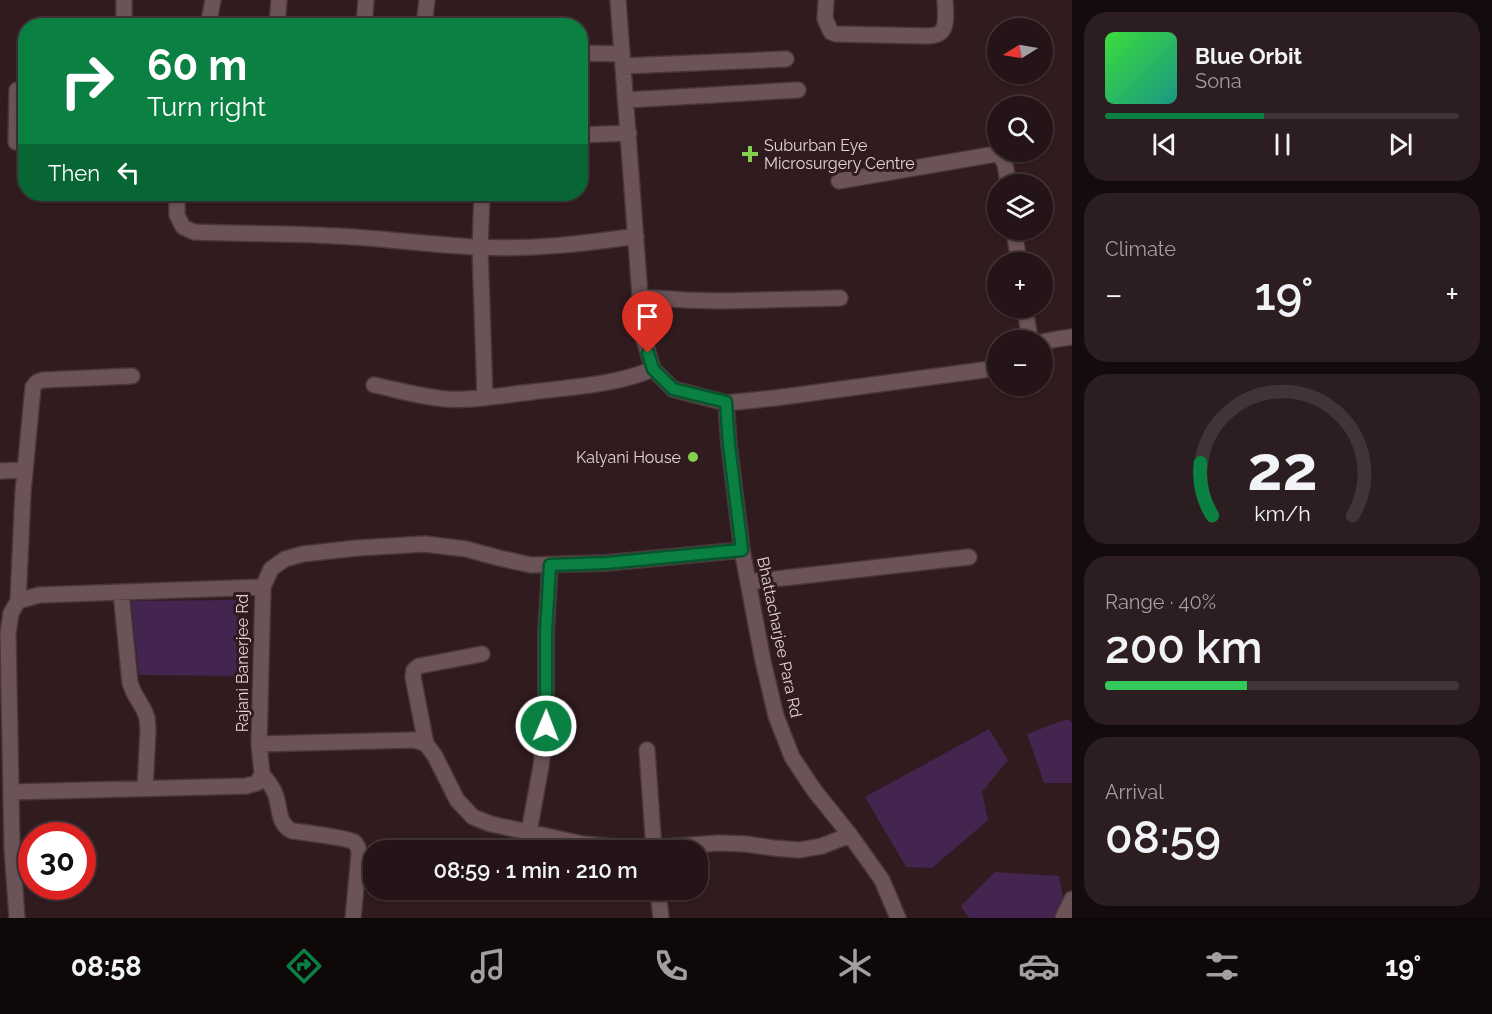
<!DOCTYPE html>
<html lang="en">
<head>
<meta charset="utf-8">
<style>
  body { margin:0; font-family:Raleway,sans-serif; background:#2c1d20; color:#f1f3f6; height:100vh; display:flex; flex-direction:column; font-size:22px; white-space:nowrap }
  * { box-sizing:border-box; margin:0 }
  p { font-size:20px; color:#a39ea1 }
  .icon { flex:none; width:33px; height:33px; fill:none; stroke:currentColor; stroke-width:2; stroke-linecap:round; stroke-linejoin:round }
  .map { position:relative; flex:1; overflow:hidden }
  .details { display:flex; flex-direction:column; gap:12px; padding:12px; background:#140b0d; width:420px }
  .details>* { flex:none }
  .banner { position:absolute; left:18px; top:18px; width:570px; height:183px; border-radius:24px; box-shadow:0 2px 4px #0004,0 0 0 2px #413336; background:#0b8043; color:#fff; overflow:hidden }
  .needle { width:39px; rotate:259deg }
  .buttons { position:absolute; left:987px; top:18px; display:grid; gap:12px }
  .buttons a { display:grid; place-items:center; width:66px; height:66px; border-radius:50%; background:#241417; box-shadow:0 2px 4px #0004,0 0 0 2px #413336; font-size:30px }
  .speed { position:absolute; left:18px; top:822px; display:flex; gap:12px; font-size:30px; font-weight:700; text-align:center }
  .speed>* { display:grid; place-content:center; width:78px; height:78px; border-radius:50%; background:#241417; box-shadow:0 2px 4px #0004,0 0 0 2px #413336; line-height:1 }
  .speed .limit { border:9px solid #d22; background:#fff; color:#111 }
  .pin { position:absolute; display:grid; place-items:center; width:51px; height:51px; color:#fff; margin:-62px -26px; border-radius:50% 50% 50% 0; rotate:-45deg; box-shadow:0 0 6px #0007 }
  .pin .icon { rotate:45deg }
  .me { position:absolute; width:66px; margin:-33px; rotate:1deg; stroke-linejoin:round; filter:drop-shadow(0 0 4px #0008) }
  .turn { display:flex; align-items:center; gap:21px; height:126px; padding:0 30px; font-size:27px }
  .turn .icon { width:78px; height:78px; stroke-width:2.5 }
  .turn b { display:block; font-size:42px; line-height:51px }
  .then { display:flex; align-items:center; height:57px; padding:0 30px; background:#0003; gap:12px; font-size:22px }
  .big { font-size:45px; font-weight:600; line-height:1.1 }
  .details .card { flex:1; display:flex; flex-direction:column; justify-content:center; gap:9px; min-width:0; padding:0 21px; border-radius:24px; background:#2c1d20 }
  .details .dial { align-items:center; gap:0 }
  .dial svg { height:156px; overflow:visible; fill:none; stroke:#413336; stroke-width:7; stroke-linecap:round; text-anchor:middle }
  .dial text { fill:#f1f3f6; stroke:none }
  .song { display:flex; align-items:center; gap:18px }
  .cover { width:72px; height:72px; border-radius:9px; background:linear-gradient(135deg,hsl(120 70% 55%),hsl(170 70% 35%)) }
  .played { height:6px; border-radius:3px; background:linear-gradient(90deg,#0b8043 45%,#413336 45%) }
  .keys { display:flex; justify-content:space-around; direction:ltr }
  .heat { display:flex; justify-content:space-between; align-items:center; font-size:33px; direction:ltr }
  .charge { height:9px; border-radius:4px; background:linear-gradient(90deg,#34c759 40%,#413336 0) }
  .trip { position:absolute; left:363px; top:840px; width:345px; height:60px; border-radius:24px; background:#241417; box-shadow:0 2px 4px #0004,0 0 0 2px #413336; font-weight:600; line-height:60px; text-align:center }
  .menu { display:flex; height:96px; justify-content:space-around; align-items:center; background:#0e0809; color:#a39ea1 }
  .menu .icon { width:42px; height:42px }
  .menu .on { color:#0b8043 }
  .menu b { font-size:27px; color:#f1f3f6 }
  main { display:flex; flex:1; min-height:0 }
  .map>svg:first-child { display:block }
  .water { fill:#44254f }
  .lines { fill:none; stroke-linecap:round; stroke-linejoin:round }
  .minor-casing { stroke:#48363a; stroke-width:18 }
  .minor { stroke:#6b5357; stroke-width:15 }
  .route-casing { stroke:#07532c; stroke-width:15 }
  .route { stroke:#0b8043; stroke-width:10 }
  .poi-dot { fill:#84d04e; stroke:#301b1f; stroke-width:2 }
  .labels { text-anchor:middle; stroke-width:6; stroke-linejoin:round; paint-order:stroke }
  .poi-label { font-size:16px; fill:#e2d3d5; stroke:#301b1f; text-anchor:start }
  .street-label { font-size:16px; fill:#e2d3d5; stroke:#301b1f }
</style>
</head>
<body>
<main>
<div class="map">
<svg width="1072" height="918" viewBox="0 0 1072 918">
  <rect width="100%" height="100%" fill="#301b1f"/>
  <path class="water" d="M239,600L237,676L139,675L131,601Z
    M1067,719L1072,722V783H1044L1027,734Z
    M989,729L1008,760L982,792L988,820L932,868L906,867L865,797Z
    M995,872L1059,876L1066,914L1065,918H969L961,906Z"/>
  <g class="lines">
    <defs>
      <path id="minor" d="M124,0V26
        M618,0L643,336L653,369L673,389L726,403L775,398L998,368
        M826,0L825,19L831,32L836,34L928,36C929,36 937,35 938,34C949,29 945,10 945,0
        M208,26L213,0
        M277,26L279,0
        M364,26L366,0
        M424,26L427,0
        M580,53L622,54
        M623,66L786,59
        M17,90L16,142L26,144
        M626,100L798,90
        M580,135L629,133
        M839,181L996,154C1007,158 1006,173 1008,184
        M177,194V215L183,227L194,232C241,234 289,233 336,236C383,238 430,245 477,247C530,250 583,244 636,236
        M482,194L480,248L485,398
        M1014,230L1019,262
        M640,297L686,300L719,301L840,298
        M1025,308L1030,340
        M1042,342L1057,339L1072,337
        M374,385C398,390 422,397 446,399C474,401 504,395 532,392C572,387 616,385 653,369
        M726,403L729,445L742,550L763,661L776,716L792,757L814,790L850,835L882,880L898,918
        M0,471L25,470
        M749,582L969,557
        M263,587L271,569L285,559L303,554L357,548L425,544L466,549L499,558L531,565L606,563L742,550
        M121,592L130,683L134,693L144,710L147,718L148,730L145,789
        M18,601L23,492L33,387L37,382L43,380L132,376
        M259,744L414,740L426,744L435,756L457,800L473,817L491,824L583,844L614,847L654,848L718,843L746,844L774,848L799,850L822,846L850,835
        M426,744L413,677L414,670L419,666L482,654
        M647,750L654,850
        M262,774C266,779 271,785 274,791C281,805 276,823 292,831C302,832 348,838 354,842C358,845 359,851 359,855L353,918
        M11,792L246,786L257,783L262,774L259,744L263,587L39,595L18,601L11,613L8,633L12,848L17,918
        M529,832L541,766L546,726V631L550,565
        M658,890L661,918
        M1063,918L1072,899"/>
    </defs>
    <use href="#minor" class="minor-casing"/>
    <use href="#minor" class="minor"/>
  </g>
  <g class="lines">
    <defs>
      <path id="route" d="M546,726V631L550,565L606,563L742,550L729,445L726,402L673,389L653,369L648,353"/>
    </defs>
    <use href="#route" class="route-casing"/>
    <use href="#route" class="route"/>
  </g>
  <g class="poi-dot">
    <path d="M747 145h6v6h6v6h-6v6h-6v-6h-6v-6h6z"/>
    <circle cx="693" cy="457" r="6"/>
  </g>
  <g class="labels">
    <g class="poi-label">
      <text x="764" y="151">Suburban Eye<tspan x="764" dy="18">Microsurgery Centre</tspan></text>
      <text x="681" y="463" text-anchor="end">Kalyani House</text>
    </g>
    <g class="street-label">
      <text transform="translate(780 637) rotate(78)" y="6">Bhattacharjee Para Rd</text>
      <text transform="translate(242 663) rotate(-90)" y="6">Rajani Banerjee Rd</text>
    </g>
  </g>
</svg>
<div class="buttons">
<a><svg class="needle" viewBox="-14 -14 28 28"><path d="M0-13l5 13h-10z" fill="#e53935"/><path d="M0 13l5-13h-10z" fill="#a39ea1"/></svg></a>
<a><svg class="icon" aria-label="search" viewBox="0 0 24 24"><circle cx="10" cy="10" r="6"/><path d="M15 15l6 6"/></svg></a>
<a><svg class="icon" aria-label="layers" viewBox="0 0 24 24"><path d="M12 4l9 5-9 5-9-5zM3 14l9 5 9-5"/></svg></a>
<a>+</a>
<a>−</a>
</div>
<div class="speed"><div class="limit">30</div></div>
<div class="pin" style="left:648px;top:353px;background:#d93025"><svg class="icon" aria-label="arrive" viewBox="0 0 24 24"><path d="M6 21V4h12l-3 4 3 4H6"/></svg></div>
<svg class="me" style="left:546px;top:726px" viewBox="-20 -20 40 40"><circle r="17" fill="#0b8043" stroke="#fff" stroke-width="3"/><path d="M0-11L8 9 0 5-8 9z" fill="#fff"/></svg>
<div class="trip">08:59 · 1 min · 210 m</div>
<div class="banner">
<div class="turn"><svg class="icon" aria-label="right" viewBox="0 0 24 24"><path d="M7 20v-9h11M14 6l5 5-5 5"/></svg><div><b>60 m</b>Turn right</div></div>
<div class="then">Then<svg class="icon" aria-label="left" viewBox="0 0 24 24"><path d="M17 20v-9H6M10 6l-5 5 5 5"/></svg></div>
</div>
</div>
<section class="details">
<div class="card">
<div class="song"><i class="cover"></i><div><b>Blue Orbit</b><p>Sona</p></div></div>
<div class="played"></div>
<div class="keys"><svg class="icon" aria-label="previous" viewBox="0 0 24 24"><path d="M18 5L8 12l10 7zM5 5v14"/></svg><svg class="icon" aria-label="pause" viewBox="0 0 24 24"><path d="M8 5v14M16 5v14"/></svg><svg class="icon" aria-label="next" viewBox="0 0 24 24"><path d="M6 5l10 7-10 7zM19 5v14"/></svg></div>
</div>
<div class="card"><p>Climate</p>
<div class="heat"><a>−</a><b class="big">19°</b><a>+</a></div>
</div>
<div class="card dial"><svg viewBox="0 0 100 80">
<path d="M14 69A42 42 0 1 1 86 69"/>
<path d="M14 69A42 42 0 0 1 8 42" stroke="#0b8043"/>
<text x="50" y="56" font-size="32" font-weight="700">22</text>
<text x="50" y="72" font-size="11">km/h</text>
</svg></div>
<div class="card"><p>Range · 40%</p><b class="big">200 km</b><div class="charge"></div></div>
<div class="card"><p>Arrival</p><b class="big">08:59</b></div>
</section>
</main>
<nav class="menu">
<b>08:58</b>
<svg class="icon on" aria-label="directions" viewBox="0 0 24 24"><path d="M12 3l9 9-9 9-9-9zM9 14v-3h6M13 9l2 2-2 2"/></svg>
<svg class="icon" aria-label="music" viewBox="0 0 24 24"><path d="M9 18V5l10-2v13"/><circle cx="6" cy="18" r="3"/><circle cx="16" cy="16" r="3"/></svg>
<svg class="icon" aria-label="phone" viewBox="0 0 24 24"><path d="M5 4h4l2 5-3 2q2 4 5 5l2-3 5 2v4C11 20 4 13 5 4z"/></svg>
<svg class="icon" aria-label="climate" viewBox="0 0 24 24"><path d="M12 3v18M4 7l16 10M4 17L20 7"/></svg>
<svg class="icon" aria-label="car" viewBox="0 0 24 24"><path d="M5 17H2v-5l4-1 3-4h7l3 4 3 1v5h-3M9 17h6M6 11h13"/><circle cx="7" cy="17" r="2"/><circle cx="17" cy="17" r="2"/></svg>
<svg class="icon" aria-label="filters" viewBox="0 0 24 24"><path d="M4 7h16M4 17h16"/><circle cx="9" cy="7" r="2"/><circle cx="15" cy="17" r="2"/></svg>
<b>19°</b>
</nav>
</body>
</html>
